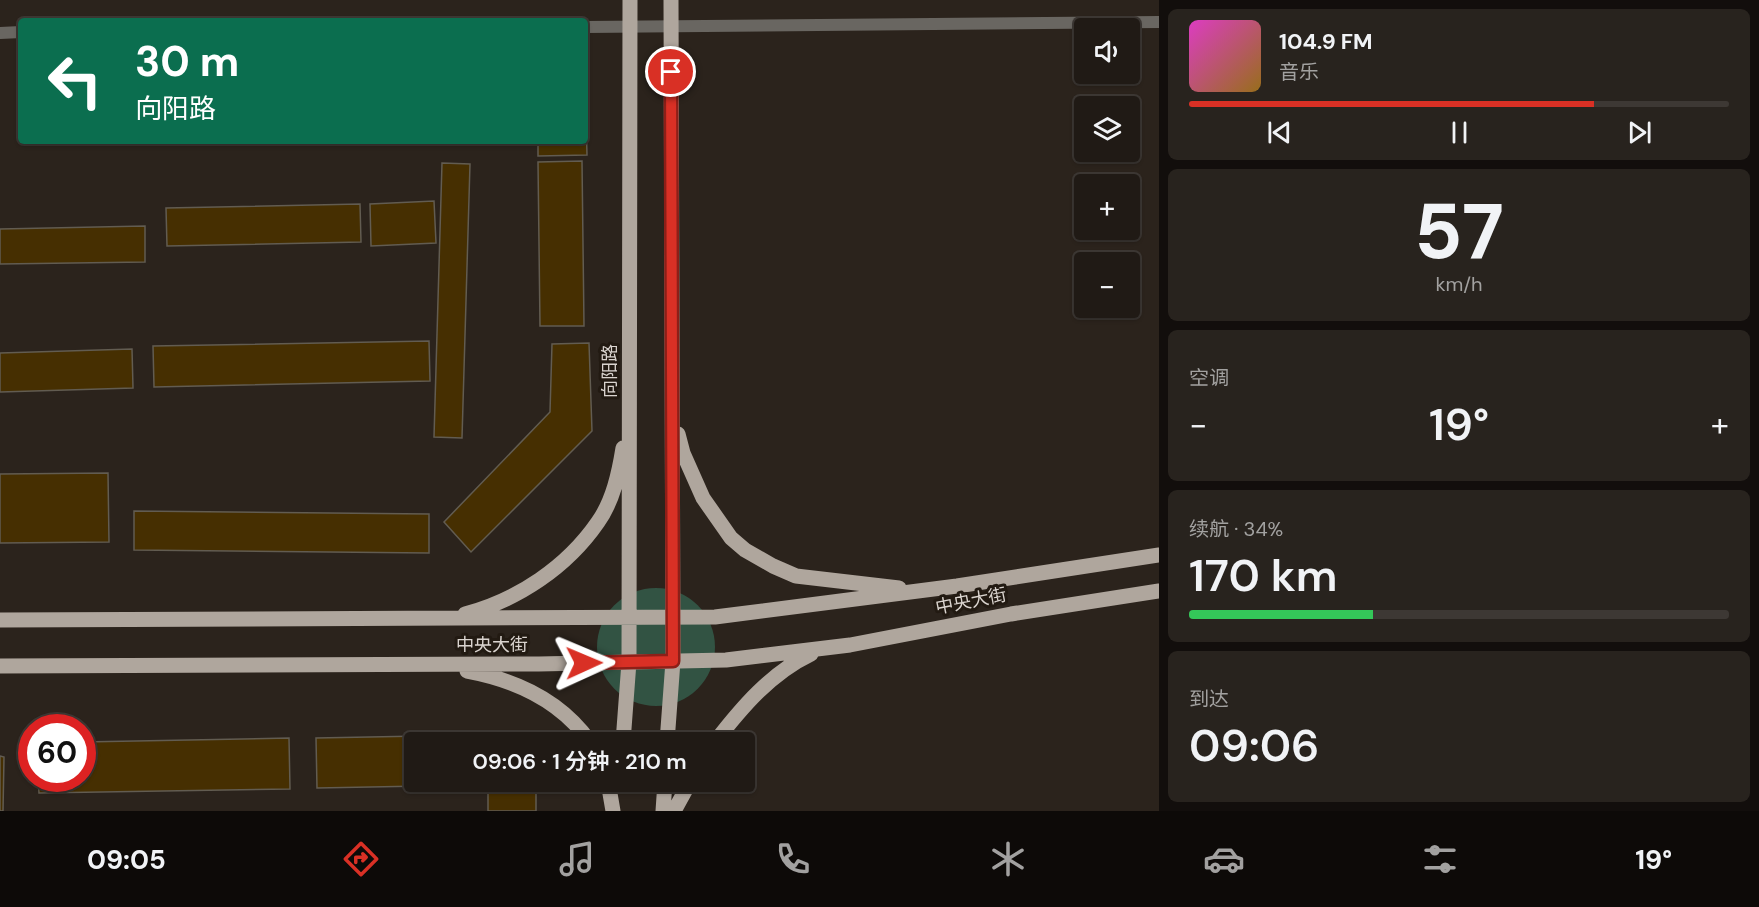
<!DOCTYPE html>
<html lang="zh">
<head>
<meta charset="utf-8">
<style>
  body { margin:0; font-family:"DM Sans","Noto Sans SC",sans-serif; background:#28231e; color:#f1f3f6; height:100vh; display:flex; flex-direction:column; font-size:22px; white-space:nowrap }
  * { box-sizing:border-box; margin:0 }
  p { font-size:20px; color:#a2a1a0 }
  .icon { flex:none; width:33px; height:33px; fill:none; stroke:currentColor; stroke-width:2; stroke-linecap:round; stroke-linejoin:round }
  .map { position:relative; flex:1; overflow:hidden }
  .side { display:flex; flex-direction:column; gap:9px; padding:9px; background:#120e0c; width:600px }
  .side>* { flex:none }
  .hud { position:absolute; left:18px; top:18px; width:570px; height:126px; border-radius:6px; box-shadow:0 2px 4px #0004,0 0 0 2px #3d3834; background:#0b6e4f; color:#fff; overflow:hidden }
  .fabs { position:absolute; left:1074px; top:18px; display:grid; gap:12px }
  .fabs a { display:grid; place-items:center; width:66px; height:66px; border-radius:6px; background:#201a15; box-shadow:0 2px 4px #0004,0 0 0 2px #3d3834; font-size:30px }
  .speed { position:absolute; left:18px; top:714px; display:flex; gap:12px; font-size:30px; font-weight:700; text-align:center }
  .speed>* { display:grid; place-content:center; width:78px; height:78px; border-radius:50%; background:#201a15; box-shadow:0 2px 4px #0004,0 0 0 2px #3d3834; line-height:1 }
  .speed .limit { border:9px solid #d22; background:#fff; color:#111 }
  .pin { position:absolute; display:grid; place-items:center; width:51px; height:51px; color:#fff; margin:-26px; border:3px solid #fff; border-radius:50%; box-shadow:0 2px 6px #0007 }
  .me { position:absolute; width:66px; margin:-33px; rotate:89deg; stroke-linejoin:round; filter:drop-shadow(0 0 4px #0008) }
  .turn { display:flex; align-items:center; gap:21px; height:126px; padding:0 18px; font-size:27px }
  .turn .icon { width:78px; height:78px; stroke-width:2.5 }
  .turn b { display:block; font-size:42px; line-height:51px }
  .big { font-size:45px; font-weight:600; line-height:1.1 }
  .side .widget { flex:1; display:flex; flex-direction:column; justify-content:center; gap:9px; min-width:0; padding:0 21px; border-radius:9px; background:#28231e }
  .side .dial { align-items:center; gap:0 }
  .dial b { font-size:78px; line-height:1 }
  .song { display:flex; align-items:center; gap:18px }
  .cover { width:72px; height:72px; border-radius:9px; background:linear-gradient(135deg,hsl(310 70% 55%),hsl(40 70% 35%)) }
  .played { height:6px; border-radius:3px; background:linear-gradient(90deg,#d93025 75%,#3d3834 75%) }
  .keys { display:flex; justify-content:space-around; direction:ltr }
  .heat { display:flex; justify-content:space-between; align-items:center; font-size:33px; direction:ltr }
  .charge { height:9px; border-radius:4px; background:linear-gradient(90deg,#34c759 34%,#3d3834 0) }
  .trip { position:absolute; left:404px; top:732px; width:351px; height:60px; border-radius:6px; background:#201a15; box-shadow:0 2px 4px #0004,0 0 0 2px #3d3834; font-weight:600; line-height:60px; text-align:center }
  .tabs { display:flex; height:96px; justify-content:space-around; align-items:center; background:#0d0a08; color:#a2a1a0 }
  .tabs .icon { width:42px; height:42px }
  .tabs .selected { color:#d93025 }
  .tabs b { font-size:27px; color:#f1f3f6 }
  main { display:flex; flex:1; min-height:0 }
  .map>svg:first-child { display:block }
  .green { fill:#325343 }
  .building { fill:#462f01; stroke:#625c51; stroke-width:1.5 }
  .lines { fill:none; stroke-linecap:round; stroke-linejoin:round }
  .street { stroke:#696661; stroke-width:12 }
  .primary { stroke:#afa69d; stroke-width:15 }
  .route-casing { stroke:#8d1f18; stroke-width:15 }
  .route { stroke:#d93025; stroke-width:10 }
  .labels { text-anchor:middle; stroke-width:6; stroke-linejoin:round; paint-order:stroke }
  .street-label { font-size:18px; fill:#dad4cf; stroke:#221a12 }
</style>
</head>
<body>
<main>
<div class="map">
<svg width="1159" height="811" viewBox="0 0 1159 811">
  <rect width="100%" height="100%" fill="#2b231c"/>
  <path class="green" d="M597 647a59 59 0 1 1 118 0a59 59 0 1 1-118 0Z"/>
  <path class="building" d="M585,80L587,155L538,156V141H585Z
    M582,161L584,326H540L538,162Z
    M442,163L470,164L462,438L434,437Z
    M434,201L436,243L371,246L370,204Z
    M360,204L361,242L167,246L166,208Z
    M145,226V262L0,264V229Z
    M429,341L430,381L154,387L153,346Z
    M589,343L592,431L471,552L444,522L550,412L552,344Z
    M132,349L133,388L0,392V353Z
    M108,473L109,542L0,543V474Z
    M134,511L429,514V553L134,550Z
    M475,735V742H414V782H476V785L317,788L316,738Z
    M475,735H525L526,742H475Z
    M289,738L290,789L39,793L38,778H82V742Z
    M0,756L4,757L3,811H0Z
    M476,782H527L476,785Z
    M488,790H536V811H488Z"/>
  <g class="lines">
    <path class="street" d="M585,27L1159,22
      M0,33L21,32"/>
    <path class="primary" d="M678,434L683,453L703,498L731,538L745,550L773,566L796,576L899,588
      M465,614C518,600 567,567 598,522C613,501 619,473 623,448
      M0,620L715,617L957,586L1159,555
      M0,666L539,664L726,660L850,645L1011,614L1159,591
      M467,671C516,680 561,701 590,742
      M623,742L629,662L630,0
      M667,742L673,661L671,0
      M715,742C742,707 771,673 811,654
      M608,782L613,811
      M663,811L665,782
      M674,811L690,782"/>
  </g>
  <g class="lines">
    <defs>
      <path id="route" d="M584,663L673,661L671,72"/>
    </defs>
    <use href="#route" class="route-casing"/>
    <use href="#route" class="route"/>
  </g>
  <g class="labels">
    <g class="street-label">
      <text transform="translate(610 371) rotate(-90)" y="6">向阳路</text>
      <text transform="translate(971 601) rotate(-11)" y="6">中央大街</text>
      <text x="492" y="651">中央大街</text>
    </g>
  </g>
</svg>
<div class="fabs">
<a><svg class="icon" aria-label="sound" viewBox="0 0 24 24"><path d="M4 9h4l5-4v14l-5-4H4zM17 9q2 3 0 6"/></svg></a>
<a><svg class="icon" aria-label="layers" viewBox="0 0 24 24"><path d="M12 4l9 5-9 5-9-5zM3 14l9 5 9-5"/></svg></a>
<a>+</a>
<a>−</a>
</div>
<div class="speed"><div class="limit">60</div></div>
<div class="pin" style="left:671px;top:72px;background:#d93025"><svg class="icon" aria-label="arrive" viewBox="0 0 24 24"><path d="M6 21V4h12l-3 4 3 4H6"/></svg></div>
<svg class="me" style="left:584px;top:663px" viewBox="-20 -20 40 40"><path d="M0-17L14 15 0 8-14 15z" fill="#d93025" stroke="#fff" stroke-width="4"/></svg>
<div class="trip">09:06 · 1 分钟 · 210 m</div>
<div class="hud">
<div class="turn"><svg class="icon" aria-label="left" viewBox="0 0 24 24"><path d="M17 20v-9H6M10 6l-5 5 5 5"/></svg><div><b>30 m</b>向阳路</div></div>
</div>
</div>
<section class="side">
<div class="widget">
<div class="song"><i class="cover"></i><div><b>104.9 FM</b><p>音乐</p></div></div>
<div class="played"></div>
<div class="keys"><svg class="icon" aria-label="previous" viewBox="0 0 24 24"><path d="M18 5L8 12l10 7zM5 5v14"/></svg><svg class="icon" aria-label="pause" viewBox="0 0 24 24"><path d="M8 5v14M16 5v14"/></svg><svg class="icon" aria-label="next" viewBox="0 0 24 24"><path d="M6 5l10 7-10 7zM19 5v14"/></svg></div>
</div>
<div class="widget dial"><b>57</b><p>km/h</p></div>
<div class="widget"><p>空调</p>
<div class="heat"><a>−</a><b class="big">19°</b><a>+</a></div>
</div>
<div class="widget"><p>续航 · 34%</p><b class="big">170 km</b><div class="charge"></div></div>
<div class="widget"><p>到达</p><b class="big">09:06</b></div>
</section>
</main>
<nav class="tabs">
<b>09:05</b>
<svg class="icon selected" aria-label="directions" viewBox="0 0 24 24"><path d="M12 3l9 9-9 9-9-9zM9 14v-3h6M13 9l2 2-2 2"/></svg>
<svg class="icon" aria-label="music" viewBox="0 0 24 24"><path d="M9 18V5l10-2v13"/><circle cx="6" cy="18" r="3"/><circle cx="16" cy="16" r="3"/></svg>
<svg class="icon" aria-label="phone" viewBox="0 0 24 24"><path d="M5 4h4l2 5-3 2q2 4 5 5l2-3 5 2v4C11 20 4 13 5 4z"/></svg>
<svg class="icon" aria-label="climate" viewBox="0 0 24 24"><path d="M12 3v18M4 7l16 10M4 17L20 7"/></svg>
<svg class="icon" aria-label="car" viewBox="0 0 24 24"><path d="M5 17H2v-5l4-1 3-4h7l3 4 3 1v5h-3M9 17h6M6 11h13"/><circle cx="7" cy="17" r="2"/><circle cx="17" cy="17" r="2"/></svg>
<svg class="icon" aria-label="filters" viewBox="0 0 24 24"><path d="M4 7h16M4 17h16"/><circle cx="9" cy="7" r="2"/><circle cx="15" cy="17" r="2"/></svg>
<b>19°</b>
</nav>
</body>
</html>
